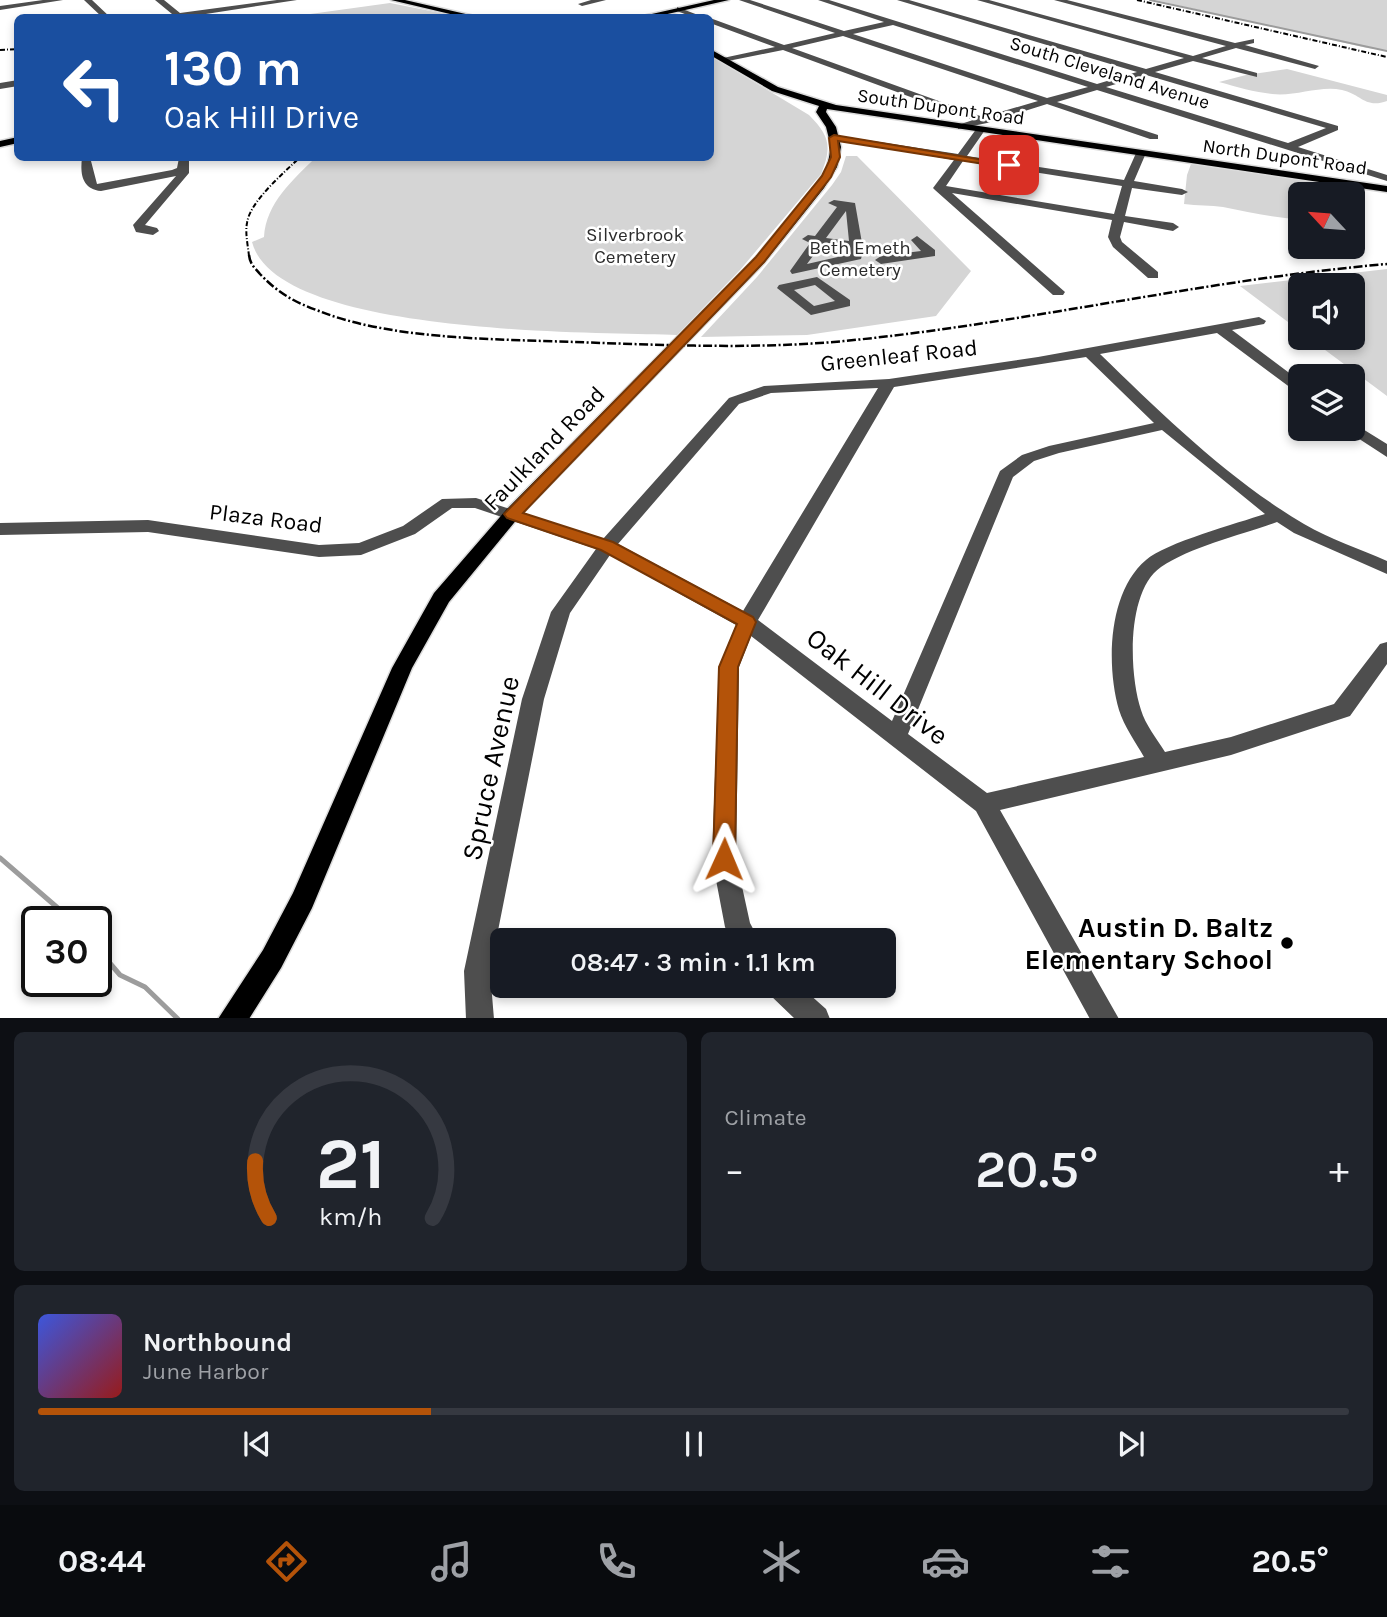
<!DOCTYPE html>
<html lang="en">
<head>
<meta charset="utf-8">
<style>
  body { margin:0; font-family:Karla,sans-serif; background:#20242c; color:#f1f3f6; height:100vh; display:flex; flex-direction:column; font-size:26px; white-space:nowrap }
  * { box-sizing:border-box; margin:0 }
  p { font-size:23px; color:#9ea1a6 }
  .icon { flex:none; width:38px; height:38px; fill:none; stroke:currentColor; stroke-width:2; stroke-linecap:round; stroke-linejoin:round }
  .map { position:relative; height:1018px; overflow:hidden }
  .drawer { display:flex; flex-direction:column; gap:14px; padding:14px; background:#0d0f14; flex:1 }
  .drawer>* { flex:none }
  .top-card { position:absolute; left:14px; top:14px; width:700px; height:147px; border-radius:10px; box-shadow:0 4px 10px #0003; background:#1a4fa0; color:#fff; overflow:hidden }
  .needle { width:46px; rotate:296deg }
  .buttons { position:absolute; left:1288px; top:182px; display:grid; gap:14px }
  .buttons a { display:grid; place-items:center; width:77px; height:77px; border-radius:10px; background:#171b24; box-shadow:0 4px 10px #0003; font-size:35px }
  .speed { position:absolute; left:21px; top:906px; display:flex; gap:14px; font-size:35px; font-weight:700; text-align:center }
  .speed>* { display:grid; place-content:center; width:91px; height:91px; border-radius:50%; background:#171b24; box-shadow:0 4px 10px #0003; line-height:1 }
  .speed .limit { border:4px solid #111; border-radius:10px; background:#fff; color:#111 }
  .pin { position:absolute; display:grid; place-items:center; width:60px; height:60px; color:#fff; margin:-30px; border-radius:14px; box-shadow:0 4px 10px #0006 }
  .me { position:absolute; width:77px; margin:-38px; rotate:1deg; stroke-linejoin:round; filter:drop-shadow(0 0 5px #0008) }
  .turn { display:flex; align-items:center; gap:24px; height:147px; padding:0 35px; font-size:32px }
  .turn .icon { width:91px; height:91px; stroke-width:2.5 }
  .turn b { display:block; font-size:49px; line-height:60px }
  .big { font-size:52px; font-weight:600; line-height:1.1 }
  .drawer .widget { flex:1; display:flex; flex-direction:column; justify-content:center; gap:10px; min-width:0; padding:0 24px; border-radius:10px; background:#20242c }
  .drawer .dial { align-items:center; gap:0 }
  .dial svg { height:182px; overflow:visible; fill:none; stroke:#363941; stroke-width:7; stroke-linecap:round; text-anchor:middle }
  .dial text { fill:#f1f3f6; stroke:none }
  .song { display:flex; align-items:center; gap:21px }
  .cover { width:84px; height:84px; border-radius:10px; background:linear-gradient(135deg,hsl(230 70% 55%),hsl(0 70% 35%)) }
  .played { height:7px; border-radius:4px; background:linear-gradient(90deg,#b45309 30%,#363941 30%) }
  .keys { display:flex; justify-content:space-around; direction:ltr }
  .heat { display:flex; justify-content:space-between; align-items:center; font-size:38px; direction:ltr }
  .drawer .tiles { flex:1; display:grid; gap:14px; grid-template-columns:1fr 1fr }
  .widget:last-child { grid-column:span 2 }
  .trip { position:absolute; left:490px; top:928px; width:406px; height:70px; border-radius:10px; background:#171b24; box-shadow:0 4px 10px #0003; font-weight:600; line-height:70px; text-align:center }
  .tab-bar { display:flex; height:112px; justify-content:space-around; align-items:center; background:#090b0e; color:#9ea1a6 }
  .tab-bar .icon { width:49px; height:49px }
  .tab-bar .current { color:#b45309 }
  .tab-bar b { font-size:32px; color:#f1f3f6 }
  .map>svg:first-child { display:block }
  .green { fill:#d5d5d5 }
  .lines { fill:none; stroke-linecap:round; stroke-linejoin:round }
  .stream-far1 { stroke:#9c9c9c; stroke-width:2 }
  .stream { stroke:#9c9c9c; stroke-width:5 }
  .major-casing { stroke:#dbdbdb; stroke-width:3 }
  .minor { fill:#4e4e4e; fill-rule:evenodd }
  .major { fill:#000; fill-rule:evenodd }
  .rail-far1 { stroke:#000; stroke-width:2; stroke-dasharray:5 2 1 2; stroke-linecap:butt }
  .rail { stroke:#000; stroke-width:2.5; stroke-dasharray:9 2.5 2 2.5; stroke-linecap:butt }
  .route { fill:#b45309; stroke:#753606; stroke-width:2 }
  .poi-dot { fill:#000; stroke:#fff; stroke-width:2.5 }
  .labels { text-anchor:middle; stroke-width:5; stroke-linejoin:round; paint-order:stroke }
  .far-street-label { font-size:19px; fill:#000; stroke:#fff }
  .far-park-label { font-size:19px; fill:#2c2c2c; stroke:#fff }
  .street-label { font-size:23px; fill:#000; stroke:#fff }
  .near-street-label { font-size:28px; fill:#000; stroke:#fff }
  .near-poi-label { font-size:28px; font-weight:bold; fill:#000; stroke:#fff; text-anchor:end }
</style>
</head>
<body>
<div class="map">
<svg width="1387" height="1019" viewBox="0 0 1387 1019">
  <rect width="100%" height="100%" fill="#fff"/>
  <path class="green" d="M1155,0H1387V50L1367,48Z
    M390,3L451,15L437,18H305L303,15Z
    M711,56L809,115C830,136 832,147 821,174L740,270L677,335C594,332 276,336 252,242L264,237C266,203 293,180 315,158H710Z
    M1287,69L1387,95V101C1365,109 1361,94 1342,90C1320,85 1295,97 1272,94C1254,92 1237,87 1219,82L1246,75Z
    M846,156H857L971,271L936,316L807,335L701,337L757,277L832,185L841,172Z
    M1191,164L1344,186L1351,189L1352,194H1300V219C1274,218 1249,212 1223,207C1211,205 1197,206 1184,204L1187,175Z
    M1387,269V396L1309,338H1353V285H1300V331L1240,286Z"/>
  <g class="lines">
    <path class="stream-far1" d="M1150,0L1387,51"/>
    <path class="stream" d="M0,858L74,922
      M96,947L120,975L145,987L178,1019"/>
    <defs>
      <path id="major" d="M391,0H405L483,18H467Z
        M714,0H729L650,18H634Z
        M710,49L778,87L836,105L1387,186V192L827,109L826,112L836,127L841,147L837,167L824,188L764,263L518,518L449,602L412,668L312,908L281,968L249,1019H218L263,950L293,893L392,668L434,593L506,510L756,257L816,184L827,167L831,147L826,127L816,112L819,106L772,91L710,55Z
        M18,137V143L0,147V141Z"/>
    </defs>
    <use href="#major" class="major-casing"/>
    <path class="minor" d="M43,0H63L0,10V6Z
      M84,0H92L111,18H103Z
      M155,0H164L180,13L277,0H297L180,18H157L172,14Z
      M591,0H606L582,6L578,4Z
      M739,0H750L844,31L884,22L818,0H829L1097,84L1137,72L897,0H909L1146,69L1184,58L977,0H989L1193,56L1226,46L1054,0H1067L1235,43L1254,39V43L1245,45L1319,66L1315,69L1236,48L1202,58L1257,73V77L1193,61L1155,72L1338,126V130L1298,147L1387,175V181L1097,90L1057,102L1158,135V139H1150L1047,104L987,123L958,129V125L973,120L783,50L723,62V58L775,47L710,23V18L784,45L835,33ZM893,25L1088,87L1047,98L853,34ZM843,36L1038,101L983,117L792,48ZM1146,75L1326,128L1288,143L1106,87Z
      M677,7L706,18H695L677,11Z
      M18,80V86L0,89V83Z
      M980,127L985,130L967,156L1124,180L1137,151H1145L1146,153L1134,181L1182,189L1188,192L1182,195L1132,188L1125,216L1173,223L1179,227L1173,231L1124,222L1120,237L1122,242L1158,272V278H1148L1113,247L1108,237L1112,220L952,193L1065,292L1063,295H1053L935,190L933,188L954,160L829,138L834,135L958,154L977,128ZM963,161L1122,186L1114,214L946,186Z
      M82,158H99L91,161L97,184L172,170L177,168L179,158H189V173L145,225L157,228L159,231L153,235L136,232L133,225L176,176L101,191C82,189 80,174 82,158Z
      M834,200L855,203L862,243L876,248L870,252L863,251L861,259L792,274L790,271L810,243L802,239L808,235L815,236L837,207L828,203ZM846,211L849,241L826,238ZM821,245L850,249L851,254L807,264Z
      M917,236L935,250V256L881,264L875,260L881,256L921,251L911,240Z
      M817,277L850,300V306L811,315L777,288L779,285ZM815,285L835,301L814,306L794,290Z
      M1259,317L1266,321L1264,324L1232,330L1300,381V392L1295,391L1217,333L1100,354C1163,415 1228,479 1304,524C1330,539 1360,549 1387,561V574L1294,533L1277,522C1244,534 1190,547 1161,567C1126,591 1129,674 1141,710C1145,724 1157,739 1165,752L1231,737L1334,704L1380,644L1387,642V664L1350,716L1231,755L1000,810L1119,1019H1090L976,811L751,636L739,667L736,859L750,923L759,940H731L725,927L712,859L719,667L736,625L610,555L570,613L544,699L490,971L494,1019H466L464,971L522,699L551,612L596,549L475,508H452L415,534L361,555L319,557L148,532L0,535V523L148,520L319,545L359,543L403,526L442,499L476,498L603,539L729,398L764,386L889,379L1038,357ZM1086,357L1154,423L1049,446L1022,455L1000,471L892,721L758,620L894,387ZM878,388L743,611L618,544L739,404L771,393ZM1162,430L1265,514C1238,523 1165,543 1146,560C1108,592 1106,665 1119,710C1124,726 1136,743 1144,757L987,793L908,734L1013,477L1034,461L1059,453Z
      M1353,423L1387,444V457L1347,431L1346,429H1353Z
      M766,985H799L826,1009L830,1019H795L769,994Z"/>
    <use href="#major" class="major"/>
    <path class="rail-far1" d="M1137,0L1387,57
      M0,50L18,49
      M249,256C248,246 245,233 247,223C250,201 284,173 299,158"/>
    <path class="rail" d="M249,255C250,264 254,267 260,274C278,293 294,302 319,311C392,340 496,339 575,342C661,345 748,349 834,342C1019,325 1201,280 1387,264"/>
  </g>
  <path class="route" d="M834,135L1014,165L1009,168L838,141L840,157L831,177L764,262L523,513L613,542L753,617L756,622L738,667L735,859L732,866L724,869L716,866L713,859L719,667L737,624L601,550L507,518L504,514L756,257L822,176L831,157L829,138Z"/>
  <circle class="poi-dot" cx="1287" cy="943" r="7"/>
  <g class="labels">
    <g class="far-street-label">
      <text transform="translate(1110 72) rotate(17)" y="7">South Cleveland Avenue</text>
      <text transform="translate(941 106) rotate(8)" y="7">South Dupont Road</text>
      <text transform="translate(1285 156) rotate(8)" y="7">North Dupont Road</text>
    </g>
    <g class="far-park-label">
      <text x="635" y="241">Silverbrook<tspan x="635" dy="22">Cemetery</tspan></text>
      <text x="860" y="254">Beth Emeth<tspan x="860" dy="22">Cemetery</tspan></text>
    </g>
    <g class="street-label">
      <text transform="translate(899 355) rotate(-6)" y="8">Greenleaf Road</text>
      <text transform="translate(544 448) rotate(-46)" y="8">Faulkland Road</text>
      <text transform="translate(266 518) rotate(7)" y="8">Plaza Road</text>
    </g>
    <g class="near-street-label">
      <text transform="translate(878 686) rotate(38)" y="10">Oak Hill Drive</text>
      <text transform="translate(490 768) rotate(-78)" y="10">Spruce Avenue</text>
    </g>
    <g class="near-poi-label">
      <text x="1273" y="937">Austin D. Baltz<tspan x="1273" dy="32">Elementary School</tspan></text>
    </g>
  </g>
</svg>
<div class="buttons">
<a><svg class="needle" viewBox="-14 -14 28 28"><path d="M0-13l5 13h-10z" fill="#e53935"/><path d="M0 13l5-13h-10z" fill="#9ea1a6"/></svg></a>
<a><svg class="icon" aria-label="sound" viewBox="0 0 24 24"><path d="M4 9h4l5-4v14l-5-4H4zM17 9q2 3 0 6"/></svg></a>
<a><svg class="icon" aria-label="layers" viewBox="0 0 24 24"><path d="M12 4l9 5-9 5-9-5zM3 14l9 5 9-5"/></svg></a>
</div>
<div class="speed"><div class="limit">30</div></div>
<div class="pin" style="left:1009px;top:165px;background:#d93025"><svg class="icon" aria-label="arrive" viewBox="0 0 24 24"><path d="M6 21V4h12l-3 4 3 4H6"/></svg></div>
<svg class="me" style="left:724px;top:859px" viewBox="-20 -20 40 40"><path d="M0-17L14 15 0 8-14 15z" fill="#b45309" stroke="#fff" stroke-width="4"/></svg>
<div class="trip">08:47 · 3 min · 1.1 km</div>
<div class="top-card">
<div class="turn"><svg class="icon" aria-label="left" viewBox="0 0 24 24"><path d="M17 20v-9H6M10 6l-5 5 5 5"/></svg><div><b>130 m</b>Oak Hill Drive</div></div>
</div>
</div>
<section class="drawer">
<div class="tiles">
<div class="widget dial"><svg viewBox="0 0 100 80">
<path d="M14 69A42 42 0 1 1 86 69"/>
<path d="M14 69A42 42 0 0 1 8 44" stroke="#b45309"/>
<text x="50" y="56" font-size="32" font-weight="700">21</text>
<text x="50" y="72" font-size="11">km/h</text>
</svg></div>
<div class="widget"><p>Climate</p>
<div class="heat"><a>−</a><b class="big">20.5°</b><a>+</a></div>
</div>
<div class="widget">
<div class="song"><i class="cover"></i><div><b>Northbound</b><p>June Harbor</p></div></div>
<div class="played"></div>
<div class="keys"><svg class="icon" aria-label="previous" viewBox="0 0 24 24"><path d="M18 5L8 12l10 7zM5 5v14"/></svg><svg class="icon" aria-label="pause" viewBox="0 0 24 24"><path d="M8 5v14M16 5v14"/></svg><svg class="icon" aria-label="next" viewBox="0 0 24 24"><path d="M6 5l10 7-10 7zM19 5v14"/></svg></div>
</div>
</div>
</section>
<nav class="tab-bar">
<b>08:44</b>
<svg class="icon current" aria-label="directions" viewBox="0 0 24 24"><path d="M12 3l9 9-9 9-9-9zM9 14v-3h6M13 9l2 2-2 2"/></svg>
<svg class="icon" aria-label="music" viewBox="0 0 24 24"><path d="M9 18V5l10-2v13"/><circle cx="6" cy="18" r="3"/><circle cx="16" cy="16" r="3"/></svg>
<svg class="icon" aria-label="phone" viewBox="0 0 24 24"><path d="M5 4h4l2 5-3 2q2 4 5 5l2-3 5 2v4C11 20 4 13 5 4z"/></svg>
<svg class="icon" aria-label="climate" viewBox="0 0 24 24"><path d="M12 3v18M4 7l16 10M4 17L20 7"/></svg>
<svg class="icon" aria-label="car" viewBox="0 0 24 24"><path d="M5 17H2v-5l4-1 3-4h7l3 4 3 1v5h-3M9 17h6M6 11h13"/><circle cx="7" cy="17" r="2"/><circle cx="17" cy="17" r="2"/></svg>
<svg class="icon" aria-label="filters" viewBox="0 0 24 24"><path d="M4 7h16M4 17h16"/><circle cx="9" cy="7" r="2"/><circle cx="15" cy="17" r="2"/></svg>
<b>20.5°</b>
</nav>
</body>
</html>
